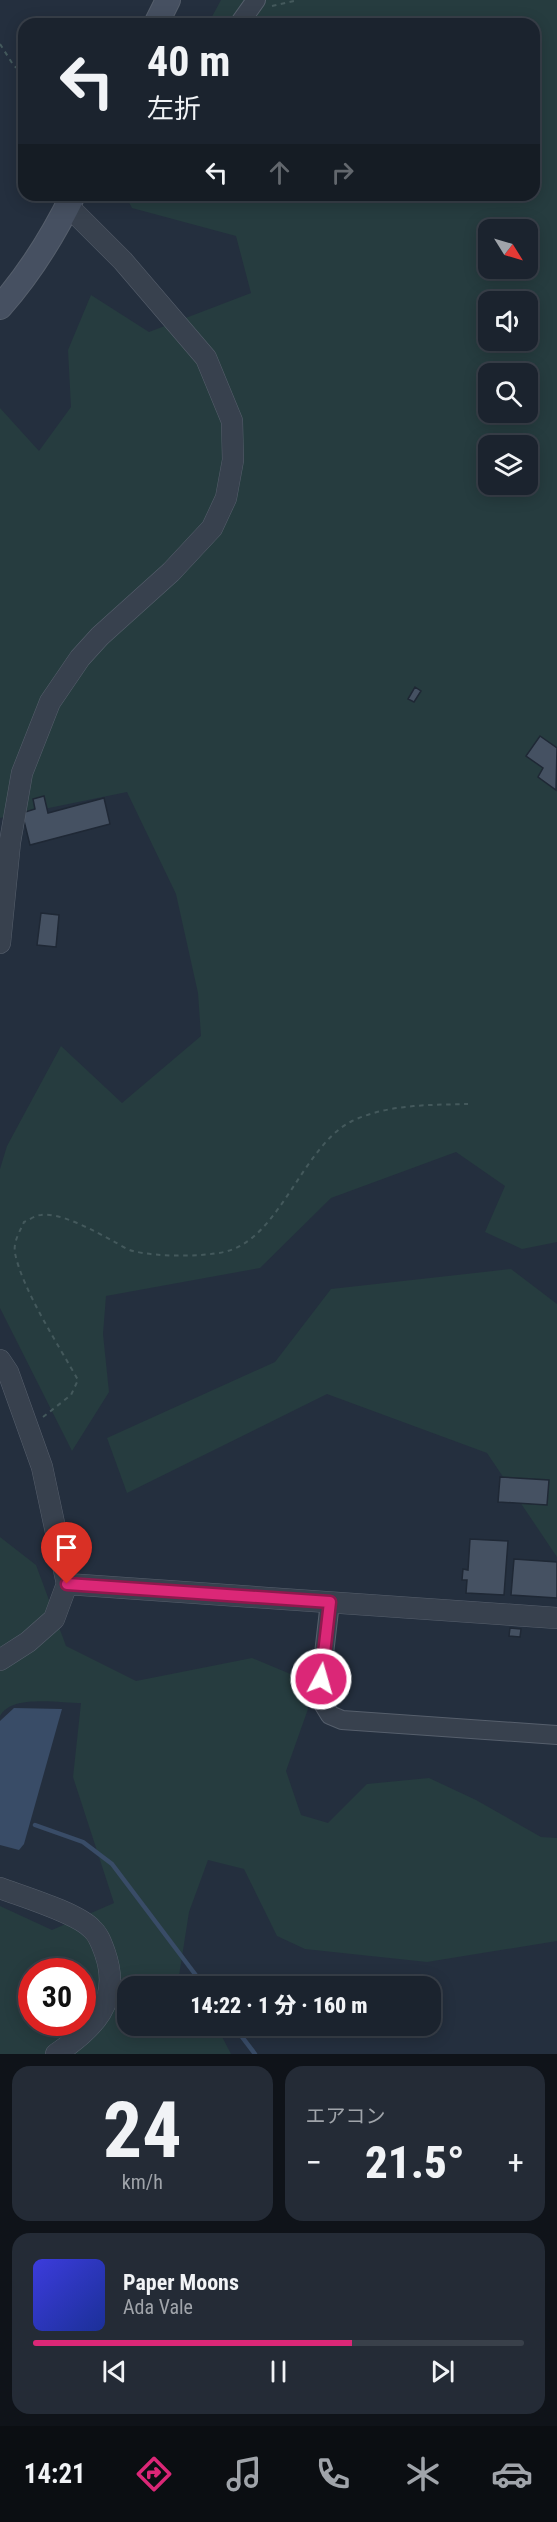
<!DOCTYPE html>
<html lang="ja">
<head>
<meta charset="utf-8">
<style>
  body { margin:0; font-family:"Roboto Condensed","Noto Sans JP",sans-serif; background:#242b36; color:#f1f3f6; height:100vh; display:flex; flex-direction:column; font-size:22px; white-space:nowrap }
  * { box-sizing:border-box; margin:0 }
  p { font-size:20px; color:#a0a4aa }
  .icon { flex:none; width:33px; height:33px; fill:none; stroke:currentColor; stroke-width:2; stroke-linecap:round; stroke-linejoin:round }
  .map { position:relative; height:2054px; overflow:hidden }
  .sheet { display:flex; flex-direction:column; gap:12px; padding:12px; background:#0f1319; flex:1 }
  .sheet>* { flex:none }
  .guide { position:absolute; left:18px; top:18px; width:522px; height:183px; border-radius:18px; box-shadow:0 3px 15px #0003,0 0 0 2px #39404a; background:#1b232e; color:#f1f3f6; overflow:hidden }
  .needle { width:39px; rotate:127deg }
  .buttons { position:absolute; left:478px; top:219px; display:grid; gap:12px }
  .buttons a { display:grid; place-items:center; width:60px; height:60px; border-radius:12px; background:#1b232e; box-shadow:0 3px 15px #0003,0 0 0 2px #39404a; font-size:30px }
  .speed { position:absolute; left:18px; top:1958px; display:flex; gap:12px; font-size:30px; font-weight:700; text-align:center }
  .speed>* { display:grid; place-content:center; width:78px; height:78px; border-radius:50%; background:#1b232e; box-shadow:0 3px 15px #0003,0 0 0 2px #39404a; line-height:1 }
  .speed .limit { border:9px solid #d22; background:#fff; color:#111 }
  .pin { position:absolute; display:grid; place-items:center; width:51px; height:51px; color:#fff; margin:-62px -26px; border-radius:50% 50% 50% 0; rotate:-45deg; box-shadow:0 0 6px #0007 }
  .pin .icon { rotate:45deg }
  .me { position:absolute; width:66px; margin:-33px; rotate:6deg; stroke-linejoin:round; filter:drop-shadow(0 0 4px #0008) }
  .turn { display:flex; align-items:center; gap:21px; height:126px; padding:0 30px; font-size:27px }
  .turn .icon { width:78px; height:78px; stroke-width:2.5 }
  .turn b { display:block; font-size:42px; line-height:51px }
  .lanes { display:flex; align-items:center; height:57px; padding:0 30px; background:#0003; justify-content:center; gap:30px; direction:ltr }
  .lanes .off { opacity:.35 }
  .big { font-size:45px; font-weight:800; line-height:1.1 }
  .sheet .tile { flex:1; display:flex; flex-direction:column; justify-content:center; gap:9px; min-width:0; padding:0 21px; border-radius:18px; background:#242b36 }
  .sheet .dial { align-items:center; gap:0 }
  .dial b { font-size:78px; line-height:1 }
  .song { display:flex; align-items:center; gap:18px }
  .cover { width:72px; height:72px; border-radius:9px; background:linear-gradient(135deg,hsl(240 70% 55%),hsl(230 70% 35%)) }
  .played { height:6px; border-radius:3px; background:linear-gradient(90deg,#db2777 65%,#39404a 65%) }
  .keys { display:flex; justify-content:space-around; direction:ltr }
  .heat { display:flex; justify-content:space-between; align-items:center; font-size:33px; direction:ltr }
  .sheet .tiles { flex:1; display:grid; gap:12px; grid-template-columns:1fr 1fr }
  .tile:last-child { grid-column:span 2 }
  .trip { position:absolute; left:117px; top:1976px; width:324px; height:60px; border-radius:18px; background:#1b232e; box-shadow:0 3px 15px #0003,0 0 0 2px #39404a; font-weight:800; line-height:60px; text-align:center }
  .tab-bar { display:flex; height:96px; justify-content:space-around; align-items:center; background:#0b0e12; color:#a0a4aa }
  .tab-bar .icon { width:42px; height:42px }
  .tab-bar .selected { color:#db2777 }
  .tab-bar b { font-size:27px; color:#f1f3f6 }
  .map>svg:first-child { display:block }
  .green { fill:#263c3f; fill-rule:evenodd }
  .water { fill:#394c67 }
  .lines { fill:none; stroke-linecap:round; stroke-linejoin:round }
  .stream { stroke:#394c67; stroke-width:4.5 }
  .building { fill:#455162; stroke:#1f2835; stroke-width:1.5 }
  .minor-casing { stroke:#565f6c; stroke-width:20 }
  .tertiary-casing { stroke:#565f6c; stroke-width:22 }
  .secondary-casing { stroke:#565f6c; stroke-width:26 }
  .path { stroke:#44595c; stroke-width:2; stroke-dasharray:4.5 4.5; stroke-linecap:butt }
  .minor { stroke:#38414e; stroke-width:18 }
  .tertiary { stroke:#38414e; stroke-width:21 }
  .secondary { stroke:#465061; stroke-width:24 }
  .route-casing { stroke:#8e194d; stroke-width:15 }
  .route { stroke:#db2777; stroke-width:10 }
</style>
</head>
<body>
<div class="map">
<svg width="557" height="2054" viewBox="0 0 557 2054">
  <rect width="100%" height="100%" fill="#242f3e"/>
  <path class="green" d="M221,0H557V1242L522,1249L485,1232L505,1186L456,1152L331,1198L260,1268L106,1296L103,1334L109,1392L72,1451L0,1308V1169L7,1146L61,1046L122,1103L201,1036L198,993L176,894L127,792L0,818V408L39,451L71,407L68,350L91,295L149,332L251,293L236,236L132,208L125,195H534V24H208ZM489,230H528V268H489ZM489,302H528V340H489ZM489,374H528V412H489ZM489,446H528V484H489Z
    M511,1269L557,1304V1557L487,1453L327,1394L127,1493L107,1438L275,1362L331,1289Z
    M0,1537L36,1565L66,1646L136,1681L252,1658L300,1678L308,1709L286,1771L301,1815L328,1823L367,1784L429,1778L476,1800L541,1837L557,1838V1941L427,1962L305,1949L277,1936L244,1869L208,1860L189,1912L179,1976L187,1986H128V2025H216L231,2054H0V1906L52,1930L114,1903L73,1777L81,1703C60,1703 11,1694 0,1716ZM32,1971H82V2022H32Z"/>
  <path class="water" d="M14,1708L62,1709L24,1844L19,1850L0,1845V1721Z"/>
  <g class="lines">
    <path class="stream" d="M35,1825L83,1842L112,1864L204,1986
      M233,2025L255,2054"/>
  </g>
  <path class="building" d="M415,687L421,691L414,702L408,699Z
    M540,736L557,748L556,790L538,777L543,768L526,756Z
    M44,796L48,813L104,798L110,824L30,845L22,813L35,809L33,799Z
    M41,913L59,915L56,947L37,945Z
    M500,1477L549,1480L547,1505L498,1502Z
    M470,1539L508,1541L504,1595L466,1593L467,1580H462L463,1569L468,1570Z
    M514,1559L557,1562V1598L511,1595Z
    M510,1628L521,1629L520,1637L509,1636Z"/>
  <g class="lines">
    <defs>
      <path id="minor" d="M239,24L256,0
        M330,1602L319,1697L330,1715L342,1720L557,1735"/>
      <path id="tertiary" d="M0,943L10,842L22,773L50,702L80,658L100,636L171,572L212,528L226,498L233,460L232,421L206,358L123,261L68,206
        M0,1360L8,1372L42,1467L67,1584L54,1619L28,1642L0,1660
        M67,1584L557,1618
        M0,1888C21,1896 78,1913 92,1929C99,1935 102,1945 105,1953C122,2002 93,2029 56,2054"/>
      <path id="secondary" d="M156,24L168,0
        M0,307C30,273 53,236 73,195"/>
    </defs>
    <use href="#minor" class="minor-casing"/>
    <use href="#tertiary" class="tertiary-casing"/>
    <use href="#secondary" class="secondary-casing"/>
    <path class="path" d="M272,6L298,0
      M0,44L14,66L24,73
      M43,1417L71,1395L78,1380C59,1346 22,1289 15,1253C13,1242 20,1231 24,1222C29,1220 36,1215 41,1215C61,1212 96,1232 113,1241C119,1244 127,1250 133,1251C157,1257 200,1257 224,1252C280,1240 302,1146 352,1121C388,1104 430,1105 468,1104"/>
    <use href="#minor" class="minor"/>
    <use href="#tertiary" class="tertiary"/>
    <use href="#secondary" class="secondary"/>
  </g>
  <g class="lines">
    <defs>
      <path id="route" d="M67,1584L330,1602L321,1679"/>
    </defs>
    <use href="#route" class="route-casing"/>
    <use href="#route" class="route"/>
  </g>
</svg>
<div class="buttons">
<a><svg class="needle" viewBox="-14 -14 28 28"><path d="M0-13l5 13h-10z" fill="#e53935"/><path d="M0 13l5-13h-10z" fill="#a0a4aa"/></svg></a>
<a><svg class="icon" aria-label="sound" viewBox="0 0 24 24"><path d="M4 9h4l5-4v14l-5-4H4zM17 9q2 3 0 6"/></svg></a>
<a><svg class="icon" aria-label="search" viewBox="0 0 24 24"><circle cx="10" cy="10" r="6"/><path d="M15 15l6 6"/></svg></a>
<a><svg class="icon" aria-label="layers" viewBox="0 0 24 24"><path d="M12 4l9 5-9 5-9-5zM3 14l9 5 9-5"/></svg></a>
</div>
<div class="speed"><div class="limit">30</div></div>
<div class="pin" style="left:67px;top:1584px;background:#d93025"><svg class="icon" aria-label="arrive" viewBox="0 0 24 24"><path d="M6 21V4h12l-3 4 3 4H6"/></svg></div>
<svg class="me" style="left:321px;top:1679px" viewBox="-20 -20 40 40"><circle r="17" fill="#db2777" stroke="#fff" stroke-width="3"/><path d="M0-11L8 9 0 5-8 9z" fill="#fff"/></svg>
<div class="trip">14:22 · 1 分 · 160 m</div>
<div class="guide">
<div class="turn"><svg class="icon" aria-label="left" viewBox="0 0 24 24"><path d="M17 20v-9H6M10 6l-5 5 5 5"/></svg><div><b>40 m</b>左折</div></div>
<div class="lanes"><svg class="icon" aria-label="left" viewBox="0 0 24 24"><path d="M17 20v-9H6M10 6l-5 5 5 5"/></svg><svg class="icon off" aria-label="ahead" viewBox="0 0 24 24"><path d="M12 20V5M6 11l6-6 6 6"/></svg><svg class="icon off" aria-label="right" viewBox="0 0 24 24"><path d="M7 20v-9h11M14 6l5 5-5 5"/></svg></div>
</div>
</div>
<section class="sheet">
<div class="tiles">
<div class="tile dial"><b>24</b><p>km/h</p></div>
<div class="tile"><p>エアコン</p>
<div class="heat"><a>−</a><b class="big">21.5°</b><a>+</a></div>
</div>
<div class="tile">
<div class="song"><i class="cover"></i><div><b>Paper Moons</b><p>Ada Vale</p></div></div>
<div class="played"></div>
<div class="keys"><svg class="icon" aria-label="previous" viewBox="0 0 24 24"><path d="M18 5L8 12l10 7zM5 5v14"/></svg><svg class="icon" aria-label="pause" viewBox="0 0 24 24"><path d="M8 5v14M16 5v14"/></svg><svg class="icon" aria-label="next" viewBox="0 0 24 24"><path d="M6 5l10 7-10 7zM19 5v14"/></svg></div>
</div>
</div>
</section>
<nav class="tab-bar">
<b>14:21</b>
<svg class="icon selected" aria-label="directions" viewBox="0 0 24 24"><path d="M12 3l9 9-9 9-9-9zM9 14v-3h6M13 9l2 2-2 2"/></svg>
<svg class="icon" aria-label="music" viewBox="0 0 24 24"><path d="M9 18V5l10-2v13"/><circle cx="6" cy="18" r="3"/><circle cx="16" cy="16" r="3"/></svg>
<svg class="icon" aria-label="phone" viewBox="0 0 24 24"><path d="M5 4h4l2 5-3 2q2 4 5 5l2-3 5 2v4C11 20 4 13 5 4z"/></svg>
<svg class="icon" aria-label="climate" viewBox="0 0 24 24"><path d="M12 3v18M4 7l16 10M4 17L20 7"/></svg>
<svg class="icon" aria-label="car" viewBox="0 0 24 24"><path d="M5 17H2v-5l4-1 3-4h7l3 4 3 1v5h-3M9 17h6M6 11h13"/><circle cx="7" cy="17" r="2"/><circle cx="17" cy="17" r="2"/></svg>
</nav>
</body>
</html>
